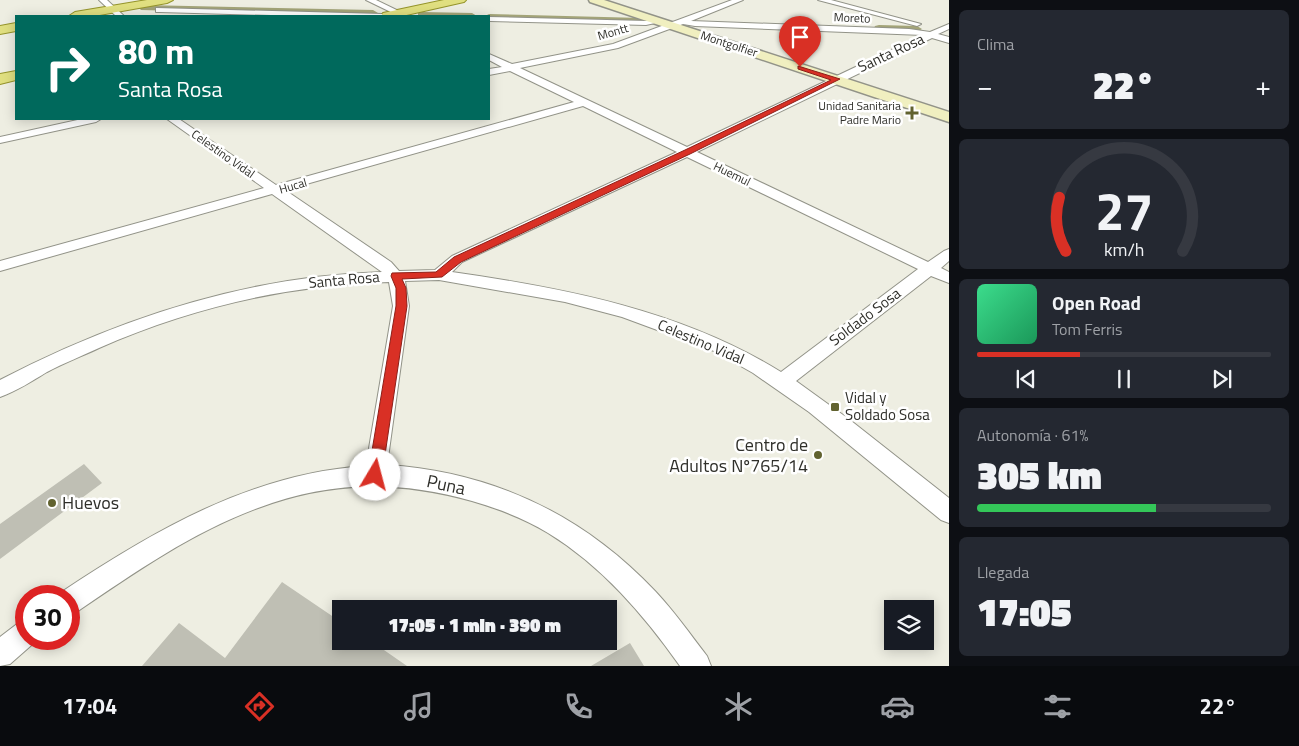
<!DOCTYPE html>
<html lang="es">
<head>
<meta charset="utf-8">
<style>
  body { margin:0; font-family:"Titillium Web",sans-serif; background:#242831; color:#f1f3f6; height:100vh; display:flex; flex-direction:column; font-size:19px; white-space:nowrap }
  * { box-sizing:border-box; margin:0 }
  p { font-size:16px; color:#9ea1a6 }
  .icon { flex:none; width:28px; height:28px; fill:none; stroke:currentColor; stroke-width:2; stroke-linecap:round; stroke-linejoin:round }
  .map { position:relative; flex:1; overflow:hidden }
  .drawer { display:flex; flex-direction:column; gap:10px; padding:10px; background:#0d0f14; width:350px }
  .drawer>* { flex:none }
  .hud { position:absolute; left:15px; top:15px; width:475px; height:105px; border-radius:0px; box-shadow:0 2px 12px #0003; background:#00695c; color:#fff; overflow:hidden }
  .buttons { position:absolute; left:884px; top:600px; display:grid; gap:10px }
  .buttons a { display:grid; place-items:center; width:50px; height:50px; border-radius:0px; background:#171b24; box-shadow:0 2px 12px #0003; font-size:25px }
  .speed { position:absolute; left:15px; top:585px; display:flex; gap:10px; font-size:25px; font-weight:700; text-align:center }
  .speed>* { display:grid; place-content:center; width:65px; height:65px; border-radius:50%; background:#171b24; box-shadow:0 2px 12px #0003; line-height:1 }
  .speed .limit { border:8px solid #d22; background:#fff; color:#111 }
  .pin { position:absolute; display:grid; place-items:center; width:42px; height:42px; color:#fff; margin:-51px -21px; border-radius:50% 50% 50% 0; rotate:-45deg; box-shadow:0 0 5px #0007 }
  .pin .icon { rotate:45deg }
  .me { position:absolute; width:55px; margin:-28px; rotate:8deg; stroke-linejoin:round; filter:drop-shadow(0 0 4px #0008) }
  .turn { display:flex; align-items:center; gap:18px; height:105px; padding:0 20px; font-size:22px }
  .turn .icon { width:65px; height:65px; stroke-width:2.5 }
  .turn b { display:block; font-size:35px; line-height:42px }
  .big { font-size:38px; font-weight:800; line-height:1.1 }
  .drawer .widget { flex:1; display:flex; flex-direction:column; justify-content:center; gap:8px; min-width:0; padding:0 18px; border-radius:8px; background:#242831 }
  .drawer .dial { align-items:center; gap:0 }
  .dial svg { height:130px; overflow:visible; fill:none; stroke:#363941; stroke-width:7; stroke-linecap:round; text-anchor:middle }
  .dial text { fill:#f1f3f6; stroke:none }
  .song { display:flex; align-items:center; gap:15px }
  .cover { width:60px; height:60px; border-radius:8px; background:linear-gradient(135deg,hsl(150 70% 55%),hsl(150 70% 35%)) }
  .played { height:5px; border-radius:2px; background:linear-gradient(90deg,#d93025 35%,#363941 35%) }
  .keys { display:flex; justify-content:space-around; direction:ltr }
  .heat { display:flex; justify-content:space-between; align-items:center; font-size:28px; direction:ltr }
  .charge { height:8px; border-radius:4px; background:linear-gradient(90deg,#34c759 61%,#363941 0) }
  .trip { position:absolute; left:332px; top:600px; width:285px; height:50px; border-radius:0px; background:#171b24; box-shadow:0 2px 12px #0003; font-weight:800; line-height:50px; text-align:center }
  .menu { display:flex; height:80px; justify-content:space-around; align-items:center; background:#090b0e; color:#9ea1a6 }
  .menu .icon { width:35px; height:35px }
  .menu .selected { color:#d93025 }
  .menu b { font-size:22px; color:#f1f3f6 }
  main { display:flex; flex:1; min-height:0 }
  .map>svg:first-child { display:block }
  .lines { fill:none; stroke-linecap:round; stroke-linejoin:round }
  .canal { fill:#a3a478; fill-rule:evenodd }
  .building { fill:#bfbfb4 }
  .street-casing { stroke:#929388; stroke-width:2 }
  .secondary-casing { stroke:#929388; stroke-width:3 }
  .primary-casing { stroke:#95942b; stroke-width:2 }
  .street { fill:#fff; fill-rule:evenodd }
  .secondary { fill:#f0efc0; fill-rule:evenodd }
  .primary { fill:#e0df80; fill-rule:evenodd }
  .route { fill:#d93025; stroke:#8d1f18 }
  .poi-dot { fill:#61622f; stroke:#fff; stroke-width:2 }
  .labels { text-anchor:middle; stroke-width:5; stroke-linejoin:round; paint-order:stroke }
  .far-street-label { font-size:12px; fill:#2f2f2a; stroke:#fff }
  .far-poi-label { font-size:12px; fill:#2f2f2a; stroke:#fff; text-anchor:end }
  .street-label { font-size:15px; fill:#2f2f2a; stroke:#fff }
  .poi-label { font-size:15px; fill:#2f2f2a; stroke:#fff; text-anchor:start }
  .near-poi-label { font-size:18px; fill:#2f2f2a; stroke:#fff; text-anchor:end }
  .near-street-label { font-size:18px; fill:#2f2f2a; stroke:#fff }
</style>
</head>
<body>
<main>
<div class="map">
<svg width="949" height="666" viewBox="0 0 949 666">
  <rect width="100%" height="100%" fill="#eeeee2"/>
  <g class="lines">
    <path class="canal" d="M144,5L373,10L378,13L373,16L141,10L139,8Z
      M422,12L472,13L477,16H418V13Z
      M489,14L642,18L647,21L642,24L489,20V16H485Z
      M879,25L917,26L922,29L917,32L875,30L874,28L875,26Z"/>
  </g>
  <path class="building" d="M84,464L102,483L0,559V524Z
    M282,582L341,622V641H371L407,666H142L179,623L225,658Z
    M630,643L644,666H591Z"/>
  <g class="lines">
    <defs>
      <path id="street" d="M99,0H107L124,16H116Z
        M366,0H376L409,16H399Z
        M732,0H743L691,21L909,29L930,32L949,24V29L938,34L949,37V43L932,38L697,152L928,262L944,251L949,249V261L941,268L949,272V283L931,276L796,381L850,420L949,498V523L941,520L809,412L753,373L714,351L622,317L565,302L439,280L405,281L409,306L387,465C493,472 582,514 655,591C674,611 690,634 707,656L711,666H680C644,615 602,566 548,533C524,518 499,509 472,501C397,480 331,481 258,508C193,532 135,572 78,611L69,615V596H58L60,593C153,531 252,473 366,466L393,306L389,282C287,285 192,307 99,348C82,356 64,363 47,372C32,381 17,391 0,397V380C119,318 248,276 382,272L272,194L0,271V261L264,188L167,119H179L276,185L574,102L510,71L489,75V69L502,67L489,60V54L512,64L613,44ZM683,24L695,26L923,35L687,147L520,68L618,48ZM583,106L677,152L452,256L435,270L399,271L391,262L285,190ZM687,157L918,269L781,372C683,311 565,288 452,272L462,262Z
        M818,0H831L921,24L917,26Z
        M156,8L382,14L386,16H306L159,12H156Z
        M489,17L646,21L660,19L664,21L646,25L489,21Z
        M82,119H101L96,122L0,143V137Z
        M26,620V639H37L35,642L10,664L0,666V637L17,624Z"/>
      <path id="secondary" d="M589,0H604L949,112V122L590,2Z"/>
      <path id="primary" d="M147,0H173L167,3L94,16H69L75,12Z
        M444,0H466L464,2L402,16H381L383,13Z
        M16,23V31L0,34V26Z
        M16,71V80L0,84V74Z"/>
    </defs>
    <use href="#street" class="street-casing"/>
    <use href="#secondary" class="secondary-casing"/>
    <use href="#primary" class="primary-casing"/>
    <use href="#street" class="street"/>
    <use href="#secondary" class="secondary"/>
    <use href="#primary" class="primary"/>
  </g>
  <path class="route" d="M798,66L840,79L690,154L461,262L442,277L402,279L406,288L407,306L382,475L380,479L375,481L370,479L368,475L396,306V288L391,276L392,273L436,272L454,257L685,150L831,80L798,69Z"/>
  <g class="poi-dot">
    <path d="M909.5 105.5h5v5h5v5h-5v5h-5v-5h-5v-5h5z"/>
    <rect x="830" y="402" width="10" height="10" rx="2.5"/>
    <circle cx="818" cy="455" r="5"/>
    <circle cx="52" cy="503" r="5"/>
  </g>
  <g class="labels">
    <g class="far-street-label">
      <text transform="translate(852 18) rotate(2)" y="4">Moreto</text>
      <text transform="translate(613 32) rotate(-16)" y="4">Montt</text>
      <text transform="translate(729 44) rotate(18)" y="4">Montgolfier</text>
      <text transform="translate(223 154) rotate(35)" y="4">Celestino Vidal</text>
      <text transform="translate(732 174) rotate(26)" y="4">Huemul</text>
      <text transform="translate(293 186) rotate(-16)" y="4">Hucal</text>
    </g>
    <g class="far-poi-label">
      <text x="901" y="110">Unidad Sanitaria<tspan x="901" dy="14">Padre Mario</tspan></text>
    </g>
    <g class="street-label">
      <text transform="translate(891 53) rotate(-25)" y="5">Santa Rosa</text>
      <text transform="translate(344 280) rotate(-5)" y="5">Santa Rosa</text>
      <text transform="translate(865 317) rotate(-37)" y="5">Soldado Sosa</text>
      <text transform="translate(701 342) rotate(23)" y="5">Celestino Vidal</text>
    </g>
    <g class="poi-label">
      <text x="845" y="403">Vidal y<tspan x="845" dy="17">Soldado Sosa</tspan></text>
    </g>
    <g class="near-poi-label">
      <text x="808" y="451">Centro de<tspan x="808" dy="21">Adultos Nº765/14</tspan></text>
      <text x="62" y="509" text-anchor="start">Huevos</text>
    </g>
    <g class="near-street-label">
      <text transform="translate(446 485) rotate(12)" y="6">Puna</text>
    </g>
  </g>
</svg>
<div class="buttons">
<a><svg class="icon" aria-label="layers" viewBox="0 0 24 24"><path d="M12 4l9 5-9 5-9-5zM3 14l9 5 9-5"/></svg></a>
</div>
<div class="speed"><div class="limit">30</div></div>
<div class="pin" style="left:800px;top:67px;background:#d93025"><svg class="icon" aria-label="arrive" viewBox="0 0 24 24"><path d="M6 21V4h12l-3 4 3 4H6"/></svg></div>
<svg class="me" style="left:375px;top:475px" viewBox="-20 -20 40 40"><circle r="19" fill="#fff"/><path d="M0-13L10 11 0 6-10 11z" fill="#d93025"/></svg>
<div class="trip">17:05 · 1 min · 390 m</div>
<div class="hud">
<div class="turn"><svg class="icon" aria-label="right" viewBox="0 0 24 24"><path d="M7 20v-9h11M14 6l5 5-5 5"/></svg><div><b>80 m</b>Santa Rosa</div></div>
</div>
</div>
<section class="drawer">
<div class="widget"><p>Clima</p>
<div class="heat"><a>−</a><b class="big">22°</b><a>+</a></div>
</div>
<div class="widget dial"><svg viewBox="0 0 100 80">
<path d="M14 69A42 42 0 1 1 86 69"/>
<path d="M14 69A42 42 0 0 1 10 36" stroke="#d93025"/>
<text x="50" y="56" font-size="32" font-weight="700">27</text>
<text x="50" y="72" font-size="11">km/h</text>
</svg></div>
<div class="widget">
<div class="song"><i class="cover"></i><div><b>Open Road</b><p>Tom Ferris</p></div></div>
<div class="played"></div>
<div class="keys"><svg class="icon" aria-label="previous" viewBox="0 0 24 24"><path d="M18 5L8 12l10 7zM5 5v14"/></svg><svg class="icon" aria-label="pause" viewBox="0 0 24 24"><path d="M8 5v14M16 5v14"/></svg><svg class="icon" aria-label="next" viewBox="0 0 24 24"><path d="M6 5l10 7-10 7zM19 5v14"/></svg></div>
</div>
<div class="widget"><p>Autonomía · 61%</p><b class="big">305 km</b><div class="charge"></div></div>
<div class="widget"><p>Llegada</p><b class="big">17:05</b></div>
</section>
</main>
<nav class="menu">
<b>17:04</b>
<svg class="icon selected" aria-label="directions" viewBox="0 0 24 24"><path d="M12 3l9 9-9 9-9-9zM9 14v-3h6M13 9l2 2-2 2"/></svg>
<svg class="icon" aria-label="music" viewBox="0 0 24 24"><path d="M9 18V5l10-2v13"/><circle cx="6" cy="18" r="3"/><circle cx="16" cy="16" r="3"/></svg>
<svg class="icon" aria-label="phone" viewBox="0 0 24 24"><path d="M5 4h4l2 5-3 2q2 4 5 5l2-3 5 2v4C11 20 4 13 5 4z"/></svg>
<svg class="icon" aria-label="climate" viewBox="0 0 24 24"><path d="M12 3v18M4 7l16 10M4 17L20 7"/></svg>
<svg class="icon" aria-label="car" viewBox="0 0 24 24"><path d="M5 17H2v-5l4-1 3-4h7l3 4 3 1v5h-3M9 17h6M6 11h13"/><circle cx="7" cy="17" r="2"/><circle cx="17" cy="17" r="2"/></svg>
<svg class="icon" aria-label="filters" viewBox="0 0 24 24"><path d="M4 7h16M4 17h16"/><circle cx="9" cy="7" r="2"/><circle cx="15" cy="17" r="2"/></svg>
<b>22°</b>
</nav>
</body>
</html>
